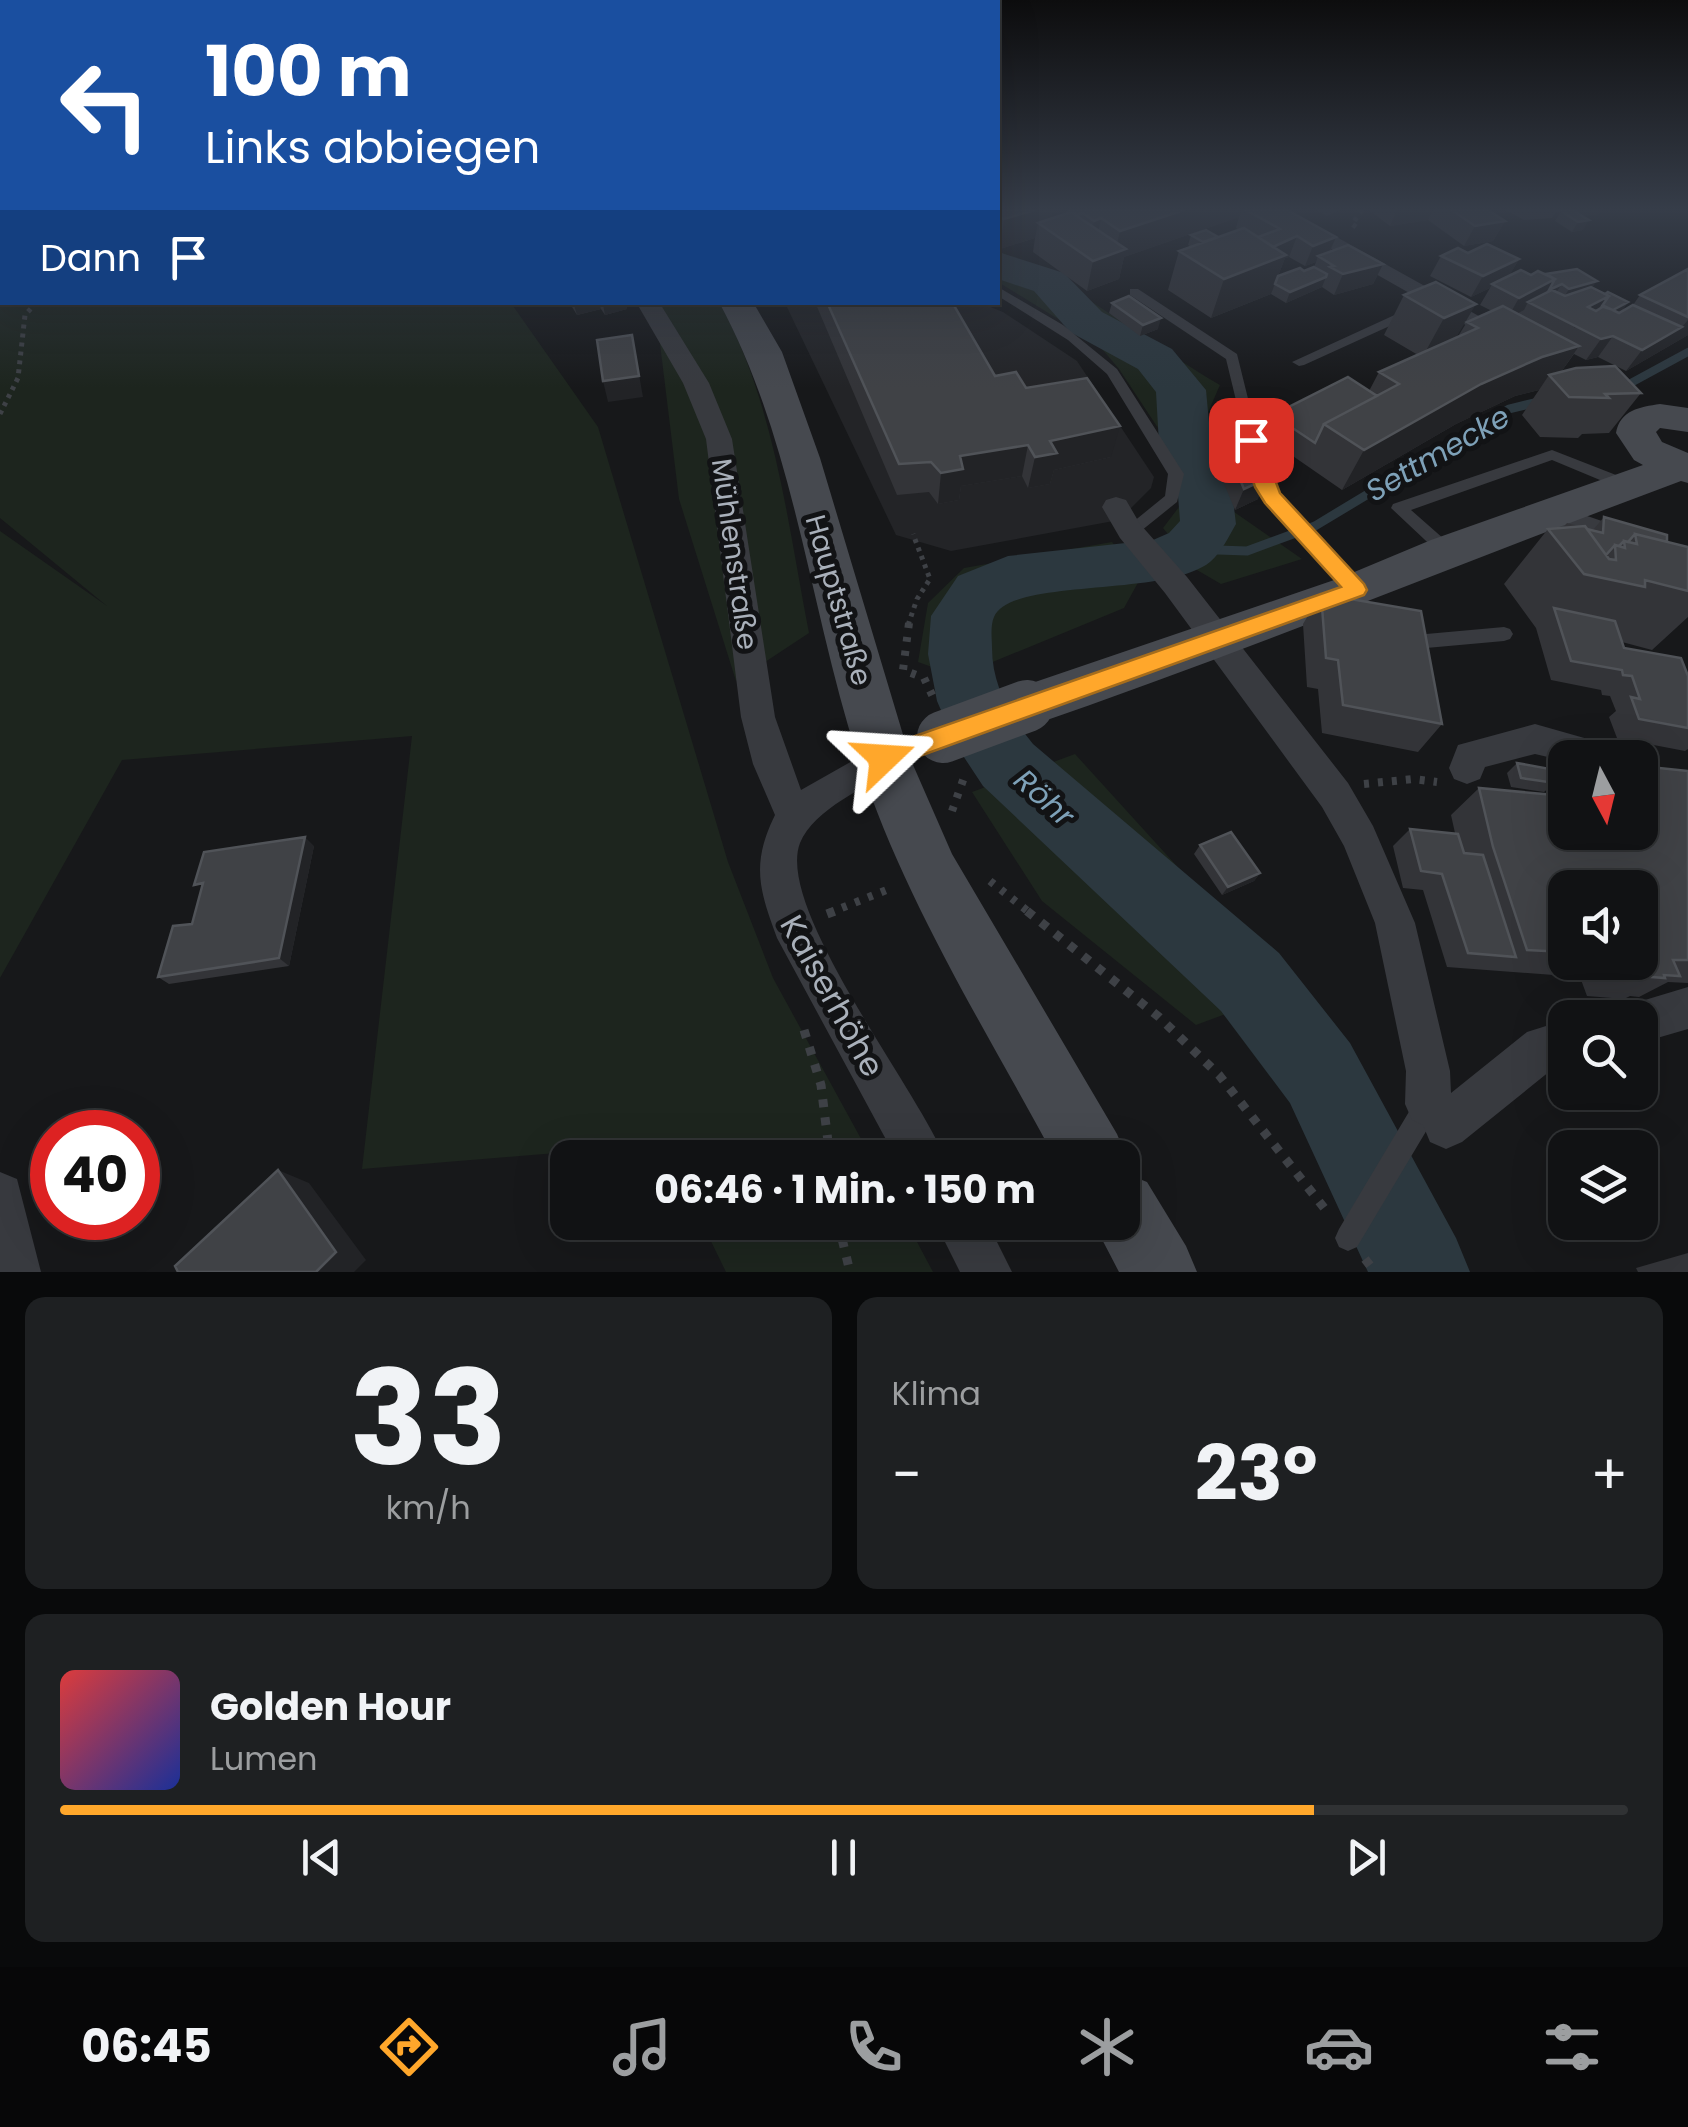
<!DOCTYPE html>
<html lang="de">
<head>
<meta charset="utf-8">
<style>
  body { margin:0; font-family:Poppins,sans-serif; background:#1e2022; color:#f1f3f6; height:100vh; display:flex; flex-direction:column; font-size:38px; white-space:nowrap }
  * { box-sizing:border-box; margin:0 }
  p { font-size:32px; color:#9c9ea0 }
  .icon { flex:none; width:55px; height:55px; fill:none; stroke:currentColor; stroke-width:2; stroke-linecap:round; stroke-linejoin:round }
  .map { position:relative; height:1272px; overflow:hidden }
  .sheet { display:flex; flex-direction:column; gap:25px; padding:25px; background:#090a0b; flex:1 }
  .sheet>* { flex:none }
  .guide { position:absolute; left:0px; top:0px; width:1000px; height:305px; box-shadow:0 10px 40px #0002,0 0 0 2px #303234; background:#1a4fa0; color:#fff; overflow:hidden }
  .needle { width:65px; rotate:173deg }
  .tools { position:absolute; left:1548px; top:740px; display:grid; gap:20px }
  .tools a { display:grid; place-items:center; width:110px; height:110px; border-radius:20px; background:#111214; box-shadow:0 10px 40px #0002,0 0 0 2px #303234; font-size:50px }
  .speed { position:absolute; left:30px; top:1110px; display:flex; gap:20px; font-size:50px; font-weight:700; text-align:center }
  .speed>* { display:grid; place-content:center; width:130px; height:130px; border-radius:50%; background:#111214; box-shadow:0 10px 40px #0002,0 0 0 2px #303234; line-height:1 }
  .speed .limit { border:15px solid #d22; background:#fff; color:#111 }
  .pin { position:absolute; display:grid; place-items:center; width:85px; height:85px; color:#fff; margin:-42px; border-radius:20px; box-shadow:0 5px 15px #0006 }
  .me { position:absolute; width:110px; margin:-55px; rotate:70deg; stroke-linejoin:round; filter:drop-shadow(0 0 8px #0008) }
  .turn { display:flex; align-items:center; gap:35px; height:210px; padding:0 40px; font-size:45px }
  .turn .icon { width:130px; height:130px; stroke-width:2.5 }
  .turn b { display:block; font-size:70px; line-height:85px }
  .then { display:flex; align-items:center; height:95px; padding:0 40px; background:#0003; gap:20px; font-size:38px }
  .big { font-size:75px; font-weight:700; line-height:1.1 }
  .sheet .card { flex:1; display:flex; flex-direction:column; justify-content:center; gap:15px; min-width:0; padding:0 35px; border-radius:20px; background:#1e2022 }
  .sheet .dial { align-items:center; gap:0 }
  .dial b { font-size:130px; line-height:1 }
  .song { display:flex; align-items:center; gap:30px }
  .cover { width:120px; height:120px; border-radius:15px; background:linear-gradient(135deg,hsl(0 70% 55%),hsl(230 70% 35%)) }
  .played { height:10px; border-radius:5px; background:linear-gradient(90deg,#ffa72b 80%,#303234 80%) }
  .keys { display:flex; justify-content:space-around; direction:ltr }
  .heat { display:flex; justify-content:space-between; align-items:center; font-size:55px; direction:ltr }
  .sheet .tiles { flex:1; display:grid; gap:25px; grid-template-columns:1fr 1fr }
  .card:last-child { grid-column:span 2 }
  .trip { position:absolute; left:550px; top:1140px; width:590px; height:100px; border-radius:20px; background:#111214; box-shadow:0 10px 40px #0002,0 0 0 2px #303234; font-weight:700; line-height:100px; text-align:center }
  .dock { display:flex; height:160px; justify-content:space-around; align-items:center; background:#070708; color:#9c9ea0 }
  .dock .icon { width:70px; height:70px }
  .dock .selected { color:#ffa72b }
  .dock b { font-size:45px; color:#f1f3f6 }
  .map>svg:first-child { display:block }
  .built { fill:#232427 }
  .green { fill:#1d251e }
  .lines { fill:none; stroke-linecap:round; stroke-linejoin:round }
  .stream-far1 { stroke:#2c383f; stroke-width:8 }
  .stream { stroke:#2c383f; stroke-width:9 }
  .river { fill:#2c383f; fill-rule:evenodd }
  .path-far2 { stroke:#3e4146; stroke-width:5; stroke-dasharray:4 5; stroke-linecap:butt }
  .path-far1 { stroke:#3e4146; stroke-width:8; stroke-dasharray:5 9; stroke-linecap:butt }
  .path { stroke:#3e4146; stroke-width:9; stroke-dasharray:8 10; stroke-linecap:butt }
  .lane { fill:#383a3f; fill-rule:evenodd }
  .street { fill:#383a3f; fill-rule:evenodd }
  .secondary { fill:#46494f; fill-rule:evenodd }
  .secondary-bridge { stroke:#46494f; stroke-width:52 }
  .wall { fill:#333438; fill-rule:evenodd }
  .shaded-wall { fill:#222326 }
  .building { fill:#404246; stroke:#505358; stroke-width:2.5 }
  .route { fill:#ffa72b; stroke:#a66d1c; stroke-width:2.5 }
  .labels { text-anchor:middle; stroke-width:10; stroke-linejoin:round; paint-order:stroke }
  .street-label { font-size:28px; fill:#a9b0ba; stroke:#121315 }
  .water-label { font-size:30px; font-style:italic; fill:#7ea1b8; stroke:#121315 }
  .near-street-label { font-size:32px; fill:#a9b0ba; stroke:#121315 }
</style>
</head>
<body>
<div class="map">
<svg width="1688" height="1272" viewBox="0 0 1688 1272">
  <rect width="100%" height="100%" fill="#17181a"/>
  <path class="built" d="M978,302L1003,312L1077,361L1154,477L1151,488L1119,520L951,551L896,535L785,303Z"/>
  <path class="green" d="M0,210L2,302L511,303L598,427L728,862L773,978L871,1157H672L665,1144L362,1169L412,736L122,760L0,978V531L107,606L0,518Z
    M998,251C1077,284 1146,342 1220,385L1195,442L1227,507L1302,559L1221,584L1197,570L1163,528L1185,499L1187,472L1119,369L1097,343L998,282Z
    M655,303H720C775,405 787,520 809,633L736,681L679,499Z
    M1112,542L1140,579L1124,608L983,666L943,671L918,662L928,603L964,568Z
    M1075,754L1335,1040L1382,1137L1339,1186L1239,1009L1196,1025L1042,901L972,792Z
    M702,1223H907L933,1272H726Z"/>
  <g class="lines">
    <path class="stream-far1" d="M1617,386L1629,384L1688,352"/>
    <path class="stream" d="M1188,549L1247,551L1315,526L1509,409L1542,401"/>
    <path class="river" d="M998,252L1064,273L1102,312L1172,349L1206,390L1211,444L1231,483L1236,524C1229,536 1221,553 1210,562C1165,598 1011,577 994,617C990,626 992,639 992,648C992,685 1010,716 1033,744L1279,953L1350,1043L1456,1238L1470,1272H1368L1290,1103L1221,1011L983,786L956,745L937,701L928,654L931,616L958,576L1008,556L1153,540L1169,533L1180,521L1177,483L1159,444L1156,392L1138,369L1070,332L1034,291L998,279Z"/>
    <path class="path-far2" d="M1356,227L1352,224L1362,210
      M0,414L18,378L25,315L37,302
      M908,625L917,599L930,579L913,534"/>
    <path class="path-far1" d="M909,623L903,670L924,678L933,697
      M1364,784L1413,779L1437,782
      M952,811L966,772
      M990,881L1030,913
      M829,913L894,887"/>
    <path class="path" d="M1027,911L1159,1017L1219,1075L1329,1214
      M827,914L835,911
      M804,1030L821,1085L830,1158
      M838,1222L850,1272
      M1365,1259L1375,1272"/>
    <path class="lane" d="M998,287L1063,325L1117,369L1184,474L1177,502L1136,535H1124L1122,531L1165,496L1168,474L1107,374L1068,340L998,296Z
      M1130,289H1138L1237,354L1256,431L1279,419H1289V425L1259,442L1272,486L1362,586L1364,590L1362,594H1350L1257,487L1226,359L1130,295Z
      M1412,307L1418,311L1416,314L1304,365L1299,366L1292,362Z
      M1552,450L1634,482L1637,486L1629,491L1624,490L1552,460L1411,510L1453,547L1455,551L1447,557L1441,555L1391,508L1393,504Z
      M1504,627L1510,629L1513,634L1510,639L1504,641L1404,650L1398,648L1395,643L1398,638L1404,636Z
      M1428,1092L1437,1095L1440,1104L1437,1113L1357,1247L1348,1251L1339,1247L1335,1238L1339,1229L1419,1095Z"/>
    <path class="street" d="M1263,210H1288L1522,340L1510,347L1501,345Z
      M636,302H659L709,383L732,439L775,717L801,790L884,743L897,747L902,758L897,769C867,786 814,809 800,843C775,908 917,1089 945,1158H896L777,938C759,889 751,864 775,815L753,764L741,717L706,439L683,383Z
      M1116,497L1126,500L1140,524L1187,577L1348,783L1373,826L1415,923L1450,1071L1451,1093L1527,1032L1565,1020V1064L1555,1067L1462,1142L1446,1149L1430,1142L1423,1125L1412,1120L1405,1104L1406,1071L1375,923L1344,846L1322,807L1165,593L1120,538L1102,507L1106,500Z
      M1552,504L1643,535L1647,543L1643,551L1632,554L1542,521L1537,514L1542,507Z
      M1535,724L1616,747L1621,758H1565V761L1535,754L1485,767L1480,779L1467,784L1454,779L1449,768L1458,745Z
      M1688,987V1029L1640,1043V1018H1620L1625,1006Z
      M0,1172L17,1179L41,1272H0Z
      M935,1222H987L1012,1272H960Z"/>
    <path class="secondary" d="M719,302H753L782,352L820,458L910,758L952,854L1117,1134L1127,1158L1122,1170V1158H1055C985,1028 903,899 858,758C809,607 795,443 719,302Z
      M1660,404L1688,408V432L1660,428L1656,432L1662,442L1688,453V483L1681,481C1463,562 1248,651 1027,727L1009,721L1002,706L1009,691L1340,578L1431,540L1643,465L1634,460L1616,433C1620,410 1640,407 1660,404Z
      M1122,1172L1147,1182L1186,1246L1197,1272H1119L1093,1222H1122Z"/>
    <path class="secondary-bridge" d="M943,737L1027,706"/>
  </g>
  <path class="wall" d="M998,210H1052L1051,219L1066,214L1067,210H1287L1336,237L1330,252L1383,264L1373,284L1334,295L1322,287L1286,303L1271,294L1211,318L1168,290L1179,251L1191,247L1188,245L1191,235L1218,237L1239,230L1236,228L1239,217L1124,257L1119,279L1087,291L1033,252L1035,238L1000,249L998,248ZM1289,257L1305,266L1316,262L1314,267L1304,271L1278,276L1285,258Z
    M1316,210H1339L1327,216Z
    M1369,210H1488L1505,221L1493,241L1464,246L1428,220L1390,226Z
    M1506,210H1600L1598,214L1582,216L1583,230L1572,232L1555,221L1561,211H1563L1556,212L1552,218L1524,220Z
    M1468,253L1519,259L1509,276L1546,275L1593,288L1628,302L1621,312L1633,305L1640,295L1688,269V335L1626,371L1598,357L1586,360L1574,354L1561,372L1641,393L1609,433L1582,434L1578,438L1540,437L1522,415L1539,390L1515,396L1456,424L1342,490L1264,436L1273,415L1369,391L1379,372L1418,355L1384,335L1404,295L1436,282L1457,338L1467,322L1492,311L1480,305L1490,288L1471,297L1430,276L1441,256Z
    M569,302H626L627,309L605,315L601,309L577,315Z
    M815,302H952L995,376L1026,388L1111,457L1054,470L1050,484L1028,488L1022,476L961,486L959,500L938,504L929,492L897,495Z
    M1112,303L1158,329L1140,336L1109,313Z
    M1240,440L1258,499L1235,510L1222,479L1212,471L1220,450Z
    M1604,517L1667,542L1688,547V617L1652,650L1622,642L1624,648L1688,676V749L1685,751L1617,738L1609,717L1616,711L1610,696L1602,695L1601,690L1551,680L1536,628L1504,584L1548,529L1563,528L1567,523L1593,530Z
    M1321,594L1442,724L1418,752L1322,733L1318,689L1307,687L1303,624Z
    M1517,763L1555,783L1544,792L1511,787L1507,773Z
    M1688,771V983L1668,982L1639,997L1630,996L1624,999L1587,996L1580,977L1447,967L1423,890L1403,888L1393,846L1410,829L1455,833L1451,815L1479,788L1565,832ZM1565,888L1640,962H1565Z
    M1200,845L1260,873L1254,881L1222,895L1194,854Z
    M314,846L289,966L169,984L158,977L192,924Z
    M1688,1253V1272H1638L1636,1268Z"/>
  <path class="shaded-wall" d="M1035,210H1052L1049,230L1038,223L1035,238L1000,249L1004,219Z
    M1184,210H1242L1239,217L1124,257L1119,279L1087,291L1093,261L1115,253L1120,231Z
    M1397,210H1433L1428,220L1390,226Z
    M1578,210H1600L1598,214L1574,217Z
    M1101,218L1095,248L1087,250L1094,221Z
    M1589,220L1583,230L1572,232L1578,222Z
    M1505,221L1493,241L1464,246L1475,226Z
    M1297,236L1289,257L1285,258L1271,294L1211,318L1224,279L1276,239Z
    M1336,237L1327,257L1318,256L1316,262L1305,266L1313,246Z
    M1519,259L1507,280L1492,284L1490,288L1471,297L1483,276Z
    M1383,264L1373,284L1334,295L1343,274Z
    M1326,277L1322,287L1286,303L1290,292Z
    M1555,279L1562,284L1555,294L1528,302L1524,310L1507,319L1519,298Z
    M1597,281L1590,291L1563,299L1569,289Z
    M1609,296L1595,316L1574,328L1588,307Z
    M583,302H599L601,309L577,315L574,305Z
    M610,302H626L627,309L605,315L603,304Z
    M1628,302L1621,312L1605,321L1612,311Z
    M1476,304L1453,343L1422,358L1444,318Z
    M1161,318L1158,329L1140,336L1143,325Z
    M1688,320V335L1626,371L1642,350L1682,327Z
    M632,335L643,397L608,402L603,381Z
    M1613,336L1598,357L1586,360L1601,339Z
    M1579,346L1555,381L1549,375L1539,390L1515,396L1456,424L1342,490L1364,450L1481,384L1542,357Z
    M1120,426L1111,457L1054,470L1050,484L1028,488L1035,457L1050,441Z
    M1028,445L1022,476L961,486L959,500L938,504L941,473L960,456Z
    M1268,478L1258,499L1235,510L1244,489Z
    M305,837L314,846L289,966L279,958Z
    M1260,873L1254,881L1222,895L1228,887Z
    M278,1170L309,1183L366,1260L354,1272H316Z"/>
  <path class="building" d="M998,210H1035L1004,219L998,216Z
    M1070,210H1184L1120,231L1101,218L1094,221L1083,213L1077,215Z
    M1246,210H1287L1336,237L1313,246L1297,236L1273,247L1258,237L1280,229Z
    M1452,210H1488L1505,221L1475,226Z
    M1572,210L1589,220L1578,222L1561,211Z
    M1071,212L1126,249L1093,261L1038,223Z
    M1244,228L1286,255L1224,279L1179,251Z
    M1206,230L1218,237L1203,242L1191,235Z
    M1487,244L1519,259L1483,276L1441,256L1458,248L1468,253Z
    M1348,245L1383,264L1343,274L1330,267L1334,266L1318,256Z
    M1314,267L1327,274L1326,277L1290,292L1275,284L1278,276L1300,268L1304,271Z
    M1577,269L1597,281L1569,289L1562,284L1549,290L1555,279L1546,274Z
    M1688,269V317L1640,295Z
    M1521,270L1531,275L1538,271L1555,279L1519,298L1492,284Z
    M1436,282L1476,304L1444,318L1404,295Z
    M1591,287L1609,296L1588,307L1596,311L1604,306L1619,313L1633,305L1682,327L1642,350L1613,336L1601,339L1528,302L1552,290L1565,296Z
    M1608,292L1628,302L1613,310L1604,307L1602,306L1609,296L1605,294Z
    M1129,296L1161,318L1143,325L1112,303Z
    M827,302H952L995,376L1016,372L1026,388L1087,378L1120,426L1050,441L1057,453L1035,457L1028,445L960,456L963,469L941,473L931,462L899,464Z
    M1503,306L1579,346L1542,357L1481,384L1364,450L1324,424L1399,384L1379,372L1478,328L1467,322Z
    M632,335L639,376L603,381L597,340Z
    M1615,366L1641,393L1605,394L1609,398L1569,397L1549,375L1576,368Z
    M1348,377L1377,396L1324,424L1315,443L1273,415Z
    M1240,440L1251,449L1268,478L1244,489L1231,458L1220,450Z
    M1604,517L1667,535V542L1635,534L1628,542L1624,541L1619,546L1615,545L1606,555L1587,529L1603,533Z
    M1585,526L1609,559L1616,560L1615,545L1625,548L1624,541L1637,544L1635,534L1688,547V591L1645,580V587L1584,574L1548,529Z
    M1321,594L1421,611L1442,724L1343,705L1338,660L1326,658Z
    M1554,608L1615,621L1624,648L1681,658L1688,676V728L1639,719L1631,697L1640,699L1632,676L1623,675L1622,670L1571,661Z
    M1517,763L1550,769L1555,783L1521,778Z
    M1640,766L1688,771V960H1673L1680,976L1664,975L1665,978L1626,975L1621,962H1640V888H1565V952L1527,950L1493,847L1479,788L1565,796V832H1640Z
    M1410,829L1458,834L1464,853L1483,855L1516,957L1468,953L1442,874L1421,871Z
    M1231,832L1260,873L1228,887L1200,845Z
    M305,837L279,958L158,977L173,926L192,924L203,883L194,885L204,852Z
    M278,1170L336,1252L316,1272H178L175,1266Z"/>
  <linearGradient id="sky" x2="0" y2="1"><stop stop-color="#0d0d0e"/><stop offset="0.54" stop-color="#363d49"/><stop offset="1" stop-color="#363d49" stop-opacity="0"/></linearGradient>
  <rect width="1688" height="388" fill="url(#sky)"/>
  <path class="route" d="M1251,434L1260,440L1280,493L1364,584L1367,590L1364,595L884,769L875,766L872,758L875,750L1341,587L1265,503L1255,487L1241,440Z"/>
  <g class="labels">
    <g class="street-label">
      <text transform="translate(735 554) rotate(82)" y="10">Mühlenstraße</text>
      <text transform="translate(839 600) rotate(74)" y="10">Hauptstraße</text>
    </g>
    <g class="water-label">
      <text transform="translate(1438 454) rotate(-30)" y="10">Settmecke</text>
      <text transform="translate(1044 798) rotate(42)" y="10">Röhr</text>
    </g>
    <g class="near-street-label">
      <text transform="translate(832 996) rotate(61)" y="11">Kaiserhöhe</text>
    </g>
  </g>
</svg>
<div class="tools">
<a><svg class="needle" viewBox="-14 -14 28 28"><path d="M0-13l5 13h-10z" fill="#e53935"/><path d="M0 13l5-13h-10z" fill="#9c9ea0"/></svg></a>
<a><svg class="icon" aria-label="sound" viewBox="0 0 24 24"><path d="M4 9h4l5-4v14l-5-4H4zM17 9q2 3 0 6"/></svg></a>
<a><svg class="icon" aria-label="search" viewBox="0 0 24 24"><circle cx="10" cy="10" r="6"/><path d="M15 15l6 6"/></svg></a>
<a><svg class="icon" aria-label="layers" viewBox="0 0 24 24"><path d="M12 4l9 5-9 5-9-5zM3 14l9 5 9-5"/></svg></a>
</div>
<div class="speed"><div class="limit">40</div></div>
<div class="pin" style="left:1251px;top:440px;background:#d93025"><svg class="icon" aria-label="arrive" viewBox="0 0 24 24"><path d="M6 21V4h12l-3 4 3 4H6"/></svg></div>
<svg class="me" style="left:884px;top:758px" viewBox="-20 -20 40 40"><path d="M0-17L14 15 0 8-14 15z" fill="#ffa72b" stroke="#fff" stroke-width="4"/></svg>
<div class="trip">06:46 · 1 Min. · 150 m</div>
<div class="guide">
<div class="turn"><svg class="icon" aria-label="left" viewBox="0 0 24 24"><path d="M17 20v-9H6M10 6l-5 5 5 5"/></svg><div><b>100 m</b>Links abbiegen</div></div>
<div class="then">Dann<svg class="icon" aria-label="arrive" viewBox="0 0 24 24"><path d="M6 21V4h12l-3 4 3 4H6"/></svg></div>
</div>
</div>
<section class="sheet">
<div class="tiles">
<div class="card dial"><b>33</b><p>km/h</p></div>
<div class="card"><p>Klima</p>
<div class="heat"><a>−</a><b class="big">23°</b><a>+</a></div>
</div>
<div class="card">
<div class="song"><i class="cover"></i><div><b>Golden Hour</b><p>Lumen</p></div></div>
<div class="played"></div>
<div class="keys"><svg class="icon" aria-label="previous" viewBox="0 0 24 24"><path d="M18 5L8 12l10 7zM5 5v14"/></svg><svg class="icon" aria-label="pause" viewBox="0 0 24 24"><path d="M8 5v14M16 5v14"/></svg><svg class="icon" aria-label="next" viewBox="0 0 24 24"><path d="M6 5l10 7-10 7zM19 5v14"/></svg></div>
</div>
</div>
</section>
<nav class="dock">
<b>06:45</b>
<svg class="icon selected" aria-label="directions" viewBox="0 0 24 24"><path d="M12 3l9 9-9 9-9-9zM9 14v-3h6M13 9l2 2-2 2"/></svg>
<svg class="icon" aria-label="music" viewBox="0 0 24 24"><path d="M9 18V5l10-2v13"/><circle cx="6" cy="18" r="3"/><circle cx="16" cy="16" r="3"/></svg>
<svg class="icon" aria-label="phone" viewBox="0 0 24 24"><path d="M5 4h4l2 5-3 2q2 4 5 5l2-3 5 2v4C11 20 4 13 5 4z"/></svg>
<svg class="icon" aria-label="climate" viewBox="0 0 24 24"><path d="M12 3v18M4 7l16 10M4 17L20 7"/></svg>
<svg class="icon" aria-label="car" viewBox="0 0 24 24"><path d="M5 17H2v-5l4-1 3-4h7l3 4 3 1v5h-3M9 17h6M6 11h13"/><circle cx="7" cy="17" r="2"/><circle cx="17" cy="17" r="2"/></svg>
<svg class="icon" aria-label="filters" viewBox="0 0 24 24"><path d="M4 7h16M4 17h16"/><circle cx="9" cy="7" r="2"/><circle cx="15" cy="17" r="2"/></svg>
</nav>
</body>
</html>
